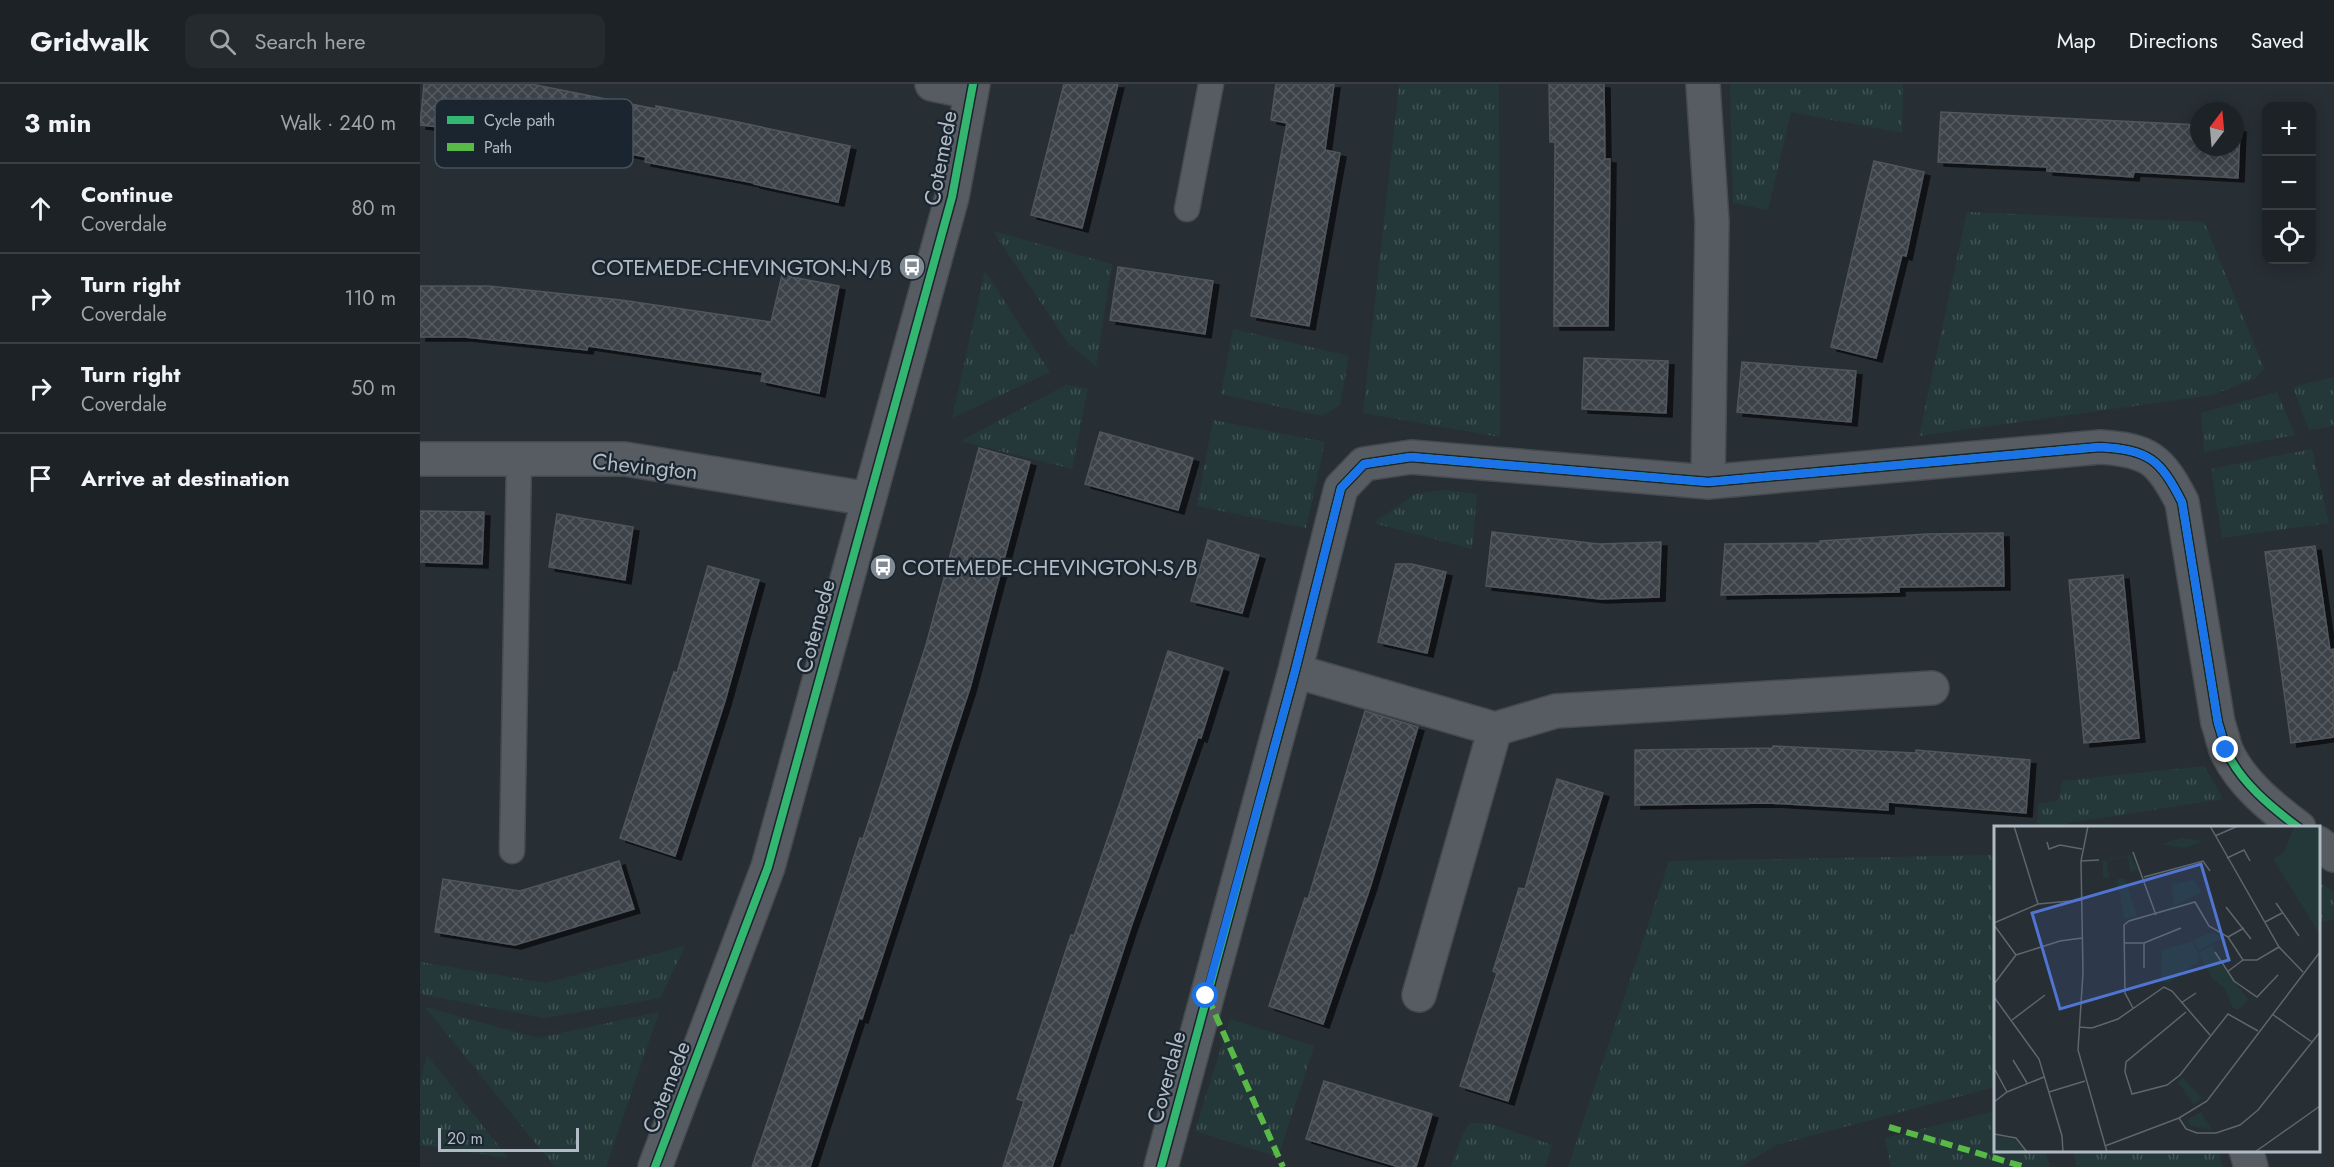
<!DOCTYPE html>
<html lang="en">
<head>
<meta charset="utf-8">
<style>
  :root { --surface:#1d2227; --page:#252a2f; --text:#f1f3f6; --muted:#a0a4a7; --line:#3b3f44 }
  body { margin:0; font-family:Jost,sans-serif; background:var(--page); color:var(--text) }
  .controls { position:absolute; right:18px; top:18px; display:grid; overflow:hidden; border-radius:12px; box-shadow:0 3px 15px #0003 }
  .controls button { width:54px; height:54px; display:grid; place-items:center; padding:0; border:0; border-bottom:2px solid var(--line); background:var(--surface); color:var(--text); font:30px sans-serif }
  .compass { position:absolute; left:1770px; top:18px; width:54px; height:54px; border-radius:50%; background:var(--surface); box-shadow:0 3px 15px #0003; rotate:16deg }
  .scale { position:absolute; left:18px; bottom:15px; width:141px; box-sizing:border-box; padding-left:6px; border:3px solid #b0bbc6; border-top:0; font-size:16px; line-height:21px; white-space:nowrap; color:#b0bbc6; -webkit-text-stroke:4px #1a252f; paint-order:stroke }
  .stop { position:absolute; width:18px; height:18px; margin:-14px; border:4px solid #1a73e8; border-radius:50%; background:#fff }
  .stop.end { background:#1a73e8; border-color:#fff; box-shadow:0 2px 6px #0008 }
  .list { margin:0; padding:0; list-style:none }
  h2 { display:flex; justify-content:space-between; align-items:center; height:78px; margin:0; padding:0 24px; font-size:26px }
  h2 small { font-size:20px; font-weight:400; color:var(--muted) }
  .list li { display:grid; grid-template-columns:39px 1fr auto; gap:18px; align-items:center; box-sizing:border-box; height:90px; padding:0 24px; border-top:2px solid var(--line) }
  .list b { display:block; font-size:22px; white-space:nowrap }
  .list p { margin:0; font-size:20px; white-space:nowrap; color:var(--muted) }
  .list em { font-size:20px; font-style:normal; color:var(--muted) }
  .icon { flex:none; width:33px; height:33px; fill:none; stroke:currentColor; stroke-width:2; stroke-linecap:round; stroke-linejoin:round }
  .map { position:relative; flex:none; width:1914px; height:1083px; overflow:hidden }
  header { display:flex; align-items:center; gap:36px; box-sizing:border-box; height:84px; padding:0 30px; background:var(--surface); border-bottom:2px solid var(--line) }
  header strong { font-size:28px }
  nav { display:flex; gap:33px; margin-inline-start:auto; font-size:21px }
  .search { width:420px; height:54px; background:var(--page); display:flex; align-items:center; gap:15px; box-sizing:border-box; padding:0 21px; border-radius:12px; color:var(--muted); font-size:22px }
  main { display:flex }
  aside { flex:1; background:var(--surface) }
  .map>svg:first-child { display:block }
  .grass { fill:url(#grass-tufts) }
  .building { fill:url(#building-cross-hatch); stroke:#4f565c; stroke-width:1.5; filter:url(#shadow) }
  .lines { fill:none; stroke-linecap:round; stroke-linejoin:round }
  .service-casing { stroke:#454a4f; stroke-width:27 }
  .minor-casing { stroke:#454a4f; stroke-width:36 }
  .tertiary-casing { stroke:#454a4f; stroke-width:36 }
  .service { stroke:#575c62; stroke-width:24 }
  .minor { stroke:#575c62; stroke-width:33 }
  .tertiary { stroke:#575c62; stroke-width:33 }
  .quiet { stroke:#58b947; stroke-width:6; stroke-dasharray:12 6; stroke-linecap:butt }
  .cycleway-casing { stroke:#1a252f; stroke-width:11 }
  .cycleway { stroke:#33b770; stroke-width:8 }
  .route { stroke:#1a73e8; stroke-width:8 }
  .labels { text-anchor:middle; stroke-width:4.5; stroke-linejoin:round; paint-order:stroke }
  .street-label { font-size:22px; fill:#b0bbc6; stroke:#1a252f }
  .poi-label { font-size:22px; fill:#b0bbc6; stroke:#1a252f; text-anchor:end }
  .inset-road { fill:none; stroke:#5e666e; stroke-width:1.5 }
  .view { fill:#5074d2; fill-opacity:0.15; stroke:#5074d2; stroke-width:3 }
  .inset-edge { fill:none; stroke:#b0bbc6; stroke-width:3 }
  .key { fill:#1a252f; stroke:#47525c; stroke-width:1.5 }
  .key-label { font-size:16px; fill:#b0bbc6 }
</style>
</head>
<body>
<header>
<strong>Gridwalk</strong>
<div class="search"><svg class="icon" aria-label="search" viewBox="0 0 24 24"><circle cx="10" cy="10" r="6"/><path d="M15 15l6 6"/></svg>Search here</div>
<nav><a>Map</a><a>Directions</a><a>Saved</a></nav>
</header>
<main>
<aside>
<h2>3 min<small>Walk · 240 m</small></h2>
<ul class="list">
<li><svg class="icon" aria-label="ahead" viewBox="0 0 24 24"><path d="M12 20V5M6 11l6-6 6 6"/></svg><div><b>Continue</b><p>Coverdale</p></div><em>80 m</em></li>
<li><svg class="icon" aria-label="right" viewBox="0 0 24 24"><path d="M7 20v-9h11M14 6l5 5-5 5"/></svg><div><b>Turn right</b><p>Coverdale</p></div><em>110 m</em></li>
<li><svg class="icon" aria-label="right" viewBox="0 0 24 24"><path d="M7 20v-9h11M14 6l5 5-5 5"/></svg><div><b>Turn right</b><p>Coverdale</p></div><em>50 m</em></li>
<li><svg class="icon" aria-label="arrive" viewBox="0 0 24 24"><path d="M6 21V4h12l-3 4 3 4H6"/></svg><div><b>Arrive at destination</b></div></li>
</ul>
</aside>
<div class="map">
<svg width="1914" height="1083" viewBox="0 0 1914 1083">
  <defs>
    <pattern id="grass-tufts" width="24" height="20" patternUnits="userSpaceOnUse" patternTransform="scale(1.5)"><rect width="24" height="20" fill="#24383a"/><path d="M3 7l-1-3M5 7V3M7 7l1-3M15 17l-1-3M17 17v-4M19 17l1-3" fill="none" stroke="#415355"/></pattern>
    <pattern id="building-cross-hatch" width="8" height="8" patternUnits="userSpaceOnUse" patternTransform="scale(1.5)"><rect width="8" height="8" fill="#3c4248"/><path d="M0 0l8 8M0 8l8-8" fill="none" stroke="#565b61"/></pattern>
    <filter id="shadow"><feDropShadow dx="6" dy="4" stdDeviation="0" flood-color="#0009"/></filter>
  </defs>
  <rect width="100%" height="100%" fill="#272e34"/>
  <path class="grass" d="M 979,0 L 1079,0 L 1080,353 L 943,329 Z
    M 1310,0 L 1483,0 L 1482,49 L 1371,28 L 1348,126 L 1313,119 Z
    M 1547,128 L 1784,138 L 1844,284 L 1836,294 L 1792,311 L 1499,352 Z
    M 573,147 L 692,180 L 676,282 L 648,259 Z
    M 565,187 L 630,288 L 532,334 Z
    M 813,245 L 929,272 L 920,321 L 902,332 L 801,310 Z
    M 1914,293 L 1914,342 L 1889,346 L 1873,303 Z
    M 646,301 L 668,304 L 652,385 L 541,357 Z
    M 1857,308 L 1875,351 L 1784,368 L 1781,329 Z
    M 793,336 L 905,358 L 886,444 L 777,422 Z
    M 1892,365 L 1909,439 L 1802,454 L 1791,385 Z
    M 1023,406 L 1057,410 L 1052,465 L 954,439 L 995,410 Z
    M 1784,682 L 1803,715 L 1617,744 L 1618,720 L 1638,717 L 1642,697 Z
    M 1575,771 L 1575,1003 L 1356,1061 L 1320,1083 L 1148,1083 L 1249,777 Z
    M 1898,797 L 1914,808 L 1914,835 L 1898,838 Z
    M 265,862 L 240,914 L 124,934 L 0,910 L 0,878 L 126,899 Z
    M 5,923 L 118,954 L 239,928 L 186,1083 L 135,1083 Z
    M 810,935 L 894,962 L 858,1073 L 775,1047 Z
    M 7,971 L 88,1074 L 0,1061 L 0,1000 Z
    M 1575,1027 L 1575,1066 L 1625,1067 L 1630,1083 L 1471,1083 L 1465,1054 Z
    M 1050,1039 L 1071,1040 L 1132,1061 L 1125,1083 L 1031,1083 L 1043,1050 Z
    M 1653,1067 L 1799,1067 L 1802,1083 L 1657,1083 Z"/>
  <path class="building" d="M 4,0 L 111,0 L 236,25 L 236,22 L 313,37 L 430,62 L 418,118 L 334,100 L 334,99 L 225,78 L 226,73 L 153,59 L 153,56 L 0,41 Z
    M 644,0 L 698,0 L 662,144 L 611,131 Z
    M 856,0 L 914,0 L 905,66 L 920,69 L 889,242 L 831,232 L 867,39 L 851,36 Z
    M 1129,0 L 1184,0 L 1185,75 L 1190,75 L 1188,242 L 1134,242 L 1135,58 L 1130,58 Z
    M 1521,28 L 1779,41 L 1779,63 L 1815,63 L 1815,44 L 1820,44 L 1818,94 L 1714,88 L 1713,93 L 1627,87 L 1627,83 L 1518,78 Z
    M 1454,77 L 1504,88 L 1486,172 L 1482,171 L 1456,274 L 1411,263 Z
    M 698,183 L 793,197 L 785,250 L 690,236 Z
    M 362,191 L 419,202 L 399,309 L 341,297 L 343,288 L 168,262 L 167,266 L 45,253 L 0,253 L 0,202 L 69,202 L 201,216 L 351,238 Z
    M 1164,274 L 1248,277 L 1246,329 L 1162,325 Z
    M 1322,278 L 1436,287 L 1431,338 L 1317,328 Z
    M 680,348 L 773,374 L 758,426 L 665,400 Z
    M 559,364 L 610,378 L 550,604 L 442,935 L 439,934 L 390,1083 L 332,1083 L 380,942 L 440,754 L 443,755 L 506,561 Z
    M 0,427 L 64,428 L 62,480 L 0,478 Z
    M 137,430 L 213,443 L 205,496 L 129,483 Z
    M 1072,448 L 1179,460 L 1241,458 L 1239,513 L 1180,515 L 1066,502 Z
    M 1583,449 L 1584,502 L 1479,503 L 1479,508 L 1301,511 L 1305,460 L 1400,459 L 1400,457 L 1507,450 Z
    M 788,456 L 839,471 L 822,529 L 771,517 Z
    M 1895,462 L 1910,566 L 1914,565 L 1914,653 L 1871,659 L 1845,468 Z
    M 976,480 L 992,480 L 1026,488 L 1007,569 L 958,558 Z
    M 288,482 L 339,496 L 305,617 L 255,772 L 200,754 L 254,588 L 257,589 Z
    M 1703,491 L 1719,654 L 1664,659 L 1649,496 Z
    M 748,567 L 803,584 L 781,654 L 778,653 L 711,843 L 632,1083 L 583,1083 L 604,1017 L 597,1015 L 651,851 L 654,852 L 703,710 Z
    M 945,627 L 998,643 L 950,804 L 903,940 L 849,922 L 885,814 L 888,815 Z
    M 1353,662 L 1496,669 L 1496,666 L 1610,676 L 1606,729 L 1468,718 L 1468,726 L 1349,719 L 1215,721 L 1215,666 L 1353,664 Z
    M 1137,695 L 1183,709 L 1088,1017 L 1040,1002 L 1077,889 L 1073,887 L 1099,804 L 1105,805 Z
    M 199,777 L 214,825 L 95,861 L 15,848 L 23,795 L 100,807 Z
    M 904,997 L 1012,1030 L 996,1083 L 979,1083 L 886,1055 Z"/>
  <g class="lines">
    <defs>
      <path id="service" d="M 767,125 L 791,0
        M 92,767 L 99,375"/>
      <path id="minor" d="M 1283,0 L 1292,138 L 1288,398
        M 0,375 L 205,375 L 449,415
        M 875,587 L 1075,645 L 999,911
        M 1075,645 L 1136,627 L 1512,604
        M 1898,759 L 1914,771
        M 1826,1066 L 1831,1083
        M 741,1083 L 875,587 L 921,404 L 944,380 L 991,373 L 1288,398 L 1680,363 C 1729,366 1740,375 1762,418 L 1798,639 C 1801,647 1803,657 1806,666 C 1820,698 1851,723 1879,744"/>
      <path id="tertiary" d="M 512,0 L 551,8
        M 235,1083 L 348,783 L 532,113 L 553,0"/>
    </defs>
    <use href="#service" class="service-casing"/>
    <use href="#minor" class="minor-casing"/>
    <use href="#tertiary" class="tertiary-casing"/>
    <use href="#service" class="service"/>
    <use href="#minor" class="minor"/>
    <use href="#tertiary" class="tertiary"/>
    <path class="quiet" d="M 788,914 L 863,1083
      M 1469,1043 L 1605,1083"/>
    <defs>
      <path id="cycleway" d="M 235,1083 L 348,783 L 532,113 L 553,0
        M 741,1083 L 875,587 L 921,404 L 944,380 L 991,373 L 1288,398 L 1680,363 C 1729,366 1740,375 1762,418 L 1798,639 C 1801,647 1803,657 1806,666 C 1820,698 1851,723 1879,744"/>
    </defs>
    <use href="#cycleway" class="cycleway-casing"/>
    <use href="#cycleway" class="cycleway"/>
  </g>
  <g class="lines">
    <path class="route" d="M 786,912 L 875,587 L 921,404 L 944,380 L 991,373 L 1288,398 L 1680,363 C 1729,366 1740,375 1762,418 L 1798,639 L 1806,666"/>
  </g>
  <defs>
    <symbol id="bus-disc" viewBox="-11 -11 22 22"><circle r="9.5" fill="#808a93" stroke="#1a252f"/><path d="M-5-6H5V4H4V6H2V4H-2V6H-4V4H-5ZM-3.5-4V0h7V-4ZM-3.5 1.2v1.5H-2V1.2ZM2 1.2v1.5H3.5V1.2Z" fill="#fff"/></symbol>
  </defs>
  <g fill-rule="evenodd">
    <use href="#bus-disc" x="477" y="168" width="30" height="30"/>
    <use href="#bus-disc" x="448" y="468" width="30" height="30"/>
  </g>
  <g class="labels">
    <g class="street-label">
      <text transform="translate(520 74) rotate(-79)" y="8">Cotemede</text>
      <text transform="translate(225 382) rotate(6)" y="8">Chevington</text>
      <text transform="translate(395 542) rotate(-75)" y="8">Cotemede</text>
      <text transform="translate(746 993) rotate(-75)" y="8">Coverdale</text>
      <text transform="translate(246 1003) rotate(-69)" y="8">Cotemede</text>
    </g>
    <g class="poi-label">
      <text x="472" y="191">COTEMEDE-CHEVINGTON-N/B</text>
      <text x="482" y="491" text-anchor="start">COTEMEDE-CHEVINGTON-S/B</text>
    </g>
  </g>
  <g transform="translate(1574 742)">
    <rect width="326" height="326" fill="#272e34"/>
    <path d="M 188,12 L 209,15 L 190,22 L 166,18 ZM 136,29 L 144,44 L 136,46 L 134,31 L 113,35 L 115,51 L 109,51 L 109,35 ZM 131,52 L 143,91 L 130,92 L 123,53 ZM 199,54 L 208,66 L 180,80 L 178,59 ZM 218,106 L 230,111 L 204,125 L 200,114 ZM 199,115 L 206,134 L 175,157 L 167,156 L 168,124 ZM 219,119 L 226,138 L 255,174 L 244,184 L 239,182 L 231,163 L 218,152 L 204,127 ZM 189,252 L 208,272 L 200,279 L 184,256 ZM 207,286 L 218,304 L 195,299 L 194,293 ZM 0,310 L 20,313 L 32,326 L 0,326 Z" fill="#24383a"/>
    <path d="M 300,0 L 325,0 L 325,107 L 279,33 L 291,25 Z" fill="#24383a"/>
    <path class="inset-road" d="M 20,0 L 44,78M 94,0 L 87,35 L 89,147 L 84,224 L 113,326M 216,0 L 285,121 L 309,146M 221,10 L 244,0M 53,16 L 55,23 L 66,19 L 88,23M 139,26 L 162,89M 233,32 L 250,24 L 256,35M 87,35 L 105,34M 150,51 L 209,35 L 216,45M 282,77 L 305,110M 232,81 L 257,113M 271,96 L 288,87M 0,97 L 44,78 L 87,74M 0,99 L 22,129M 234,111 L 250,102M 130,117 L 150,117 L 150,142M 150,117 L 187,102M 221,126 L 240,155 L 263,171 L 284,149M 233,146 L 249,134M 0,158 L 22,129 L 66,115 L 88,112M 0,171 L 45,233 L 68,310 L 69,326M 187,177 L 202,167M 139,182 L 131,167 L 130,99 L 135,95 L 201,76 L 215,100 L 234,111 L 249,134 L 263,134 L 285,121M 192,186 L 132,236 L 131,246 L 138,268 L 173,259 L 186,249 L 234,188 L 264,205M 278,188 L 318,216M 18,194 L 51,169M 85,201 L 98,202 L 124,193 L 170,161 L 178,165 L 216,209M 19,234 L 33,257M 0,242 L 13,266M 55,266 L 91,255M 0,276 L 13,266 L 50,251M 185,292 L 192,303 L 203,307 L 222,307 L 246,299 L 264,284 L 326,206M 0,308 L 22,312 L 33,326M 111,320 L 185,292 L 213,275 L 326,126M 261,326 L 326,280"/>
    <path class="view" d="M 207,38 L 235,134 L 66,183 L 38,87 Z"/>
    <rect width="326" height="326" class="inset-edge"/>
  </g>
  <rect x="15" y="15" width="198" height="69" rx="9" class="key"/>
  <rect x="27" y="32" width="27" height="8" fill="#33b770"/>
  <rect x="27" y="59" width="27" height="8" fill="#58b947"/>
  <g class="key-label">
    <text x="64" y="42">Cycle path</text>
    <text x="64" y="69">Path</text>
  </g>
</svg>
<div class="controls">
<button>+</button>
<button>−</button>
<button><svg class="icon" aria-label="locate" viewBox="0 0 24 24"><circle cx="12" cy="12" r="6"/><path d="M12 2v4M12 18v4M2 12h4M18 12h4"/></svg></button>
</div>
<svg class="compass" viewBox="-18 -18 36 36"><path d="M0-13l5 13h-10z" fill="#e53935"/><path d="M0 13l5-13h-10z" fill="#a0a4a7"/></svg>
<div class="scale">20 m</div>
<div class="stop" style="left:786px;top:912px"></div>
<div class="stop end" style="left:1806px;top:666px"></div>
</div>
</main>
</body>
</html>
